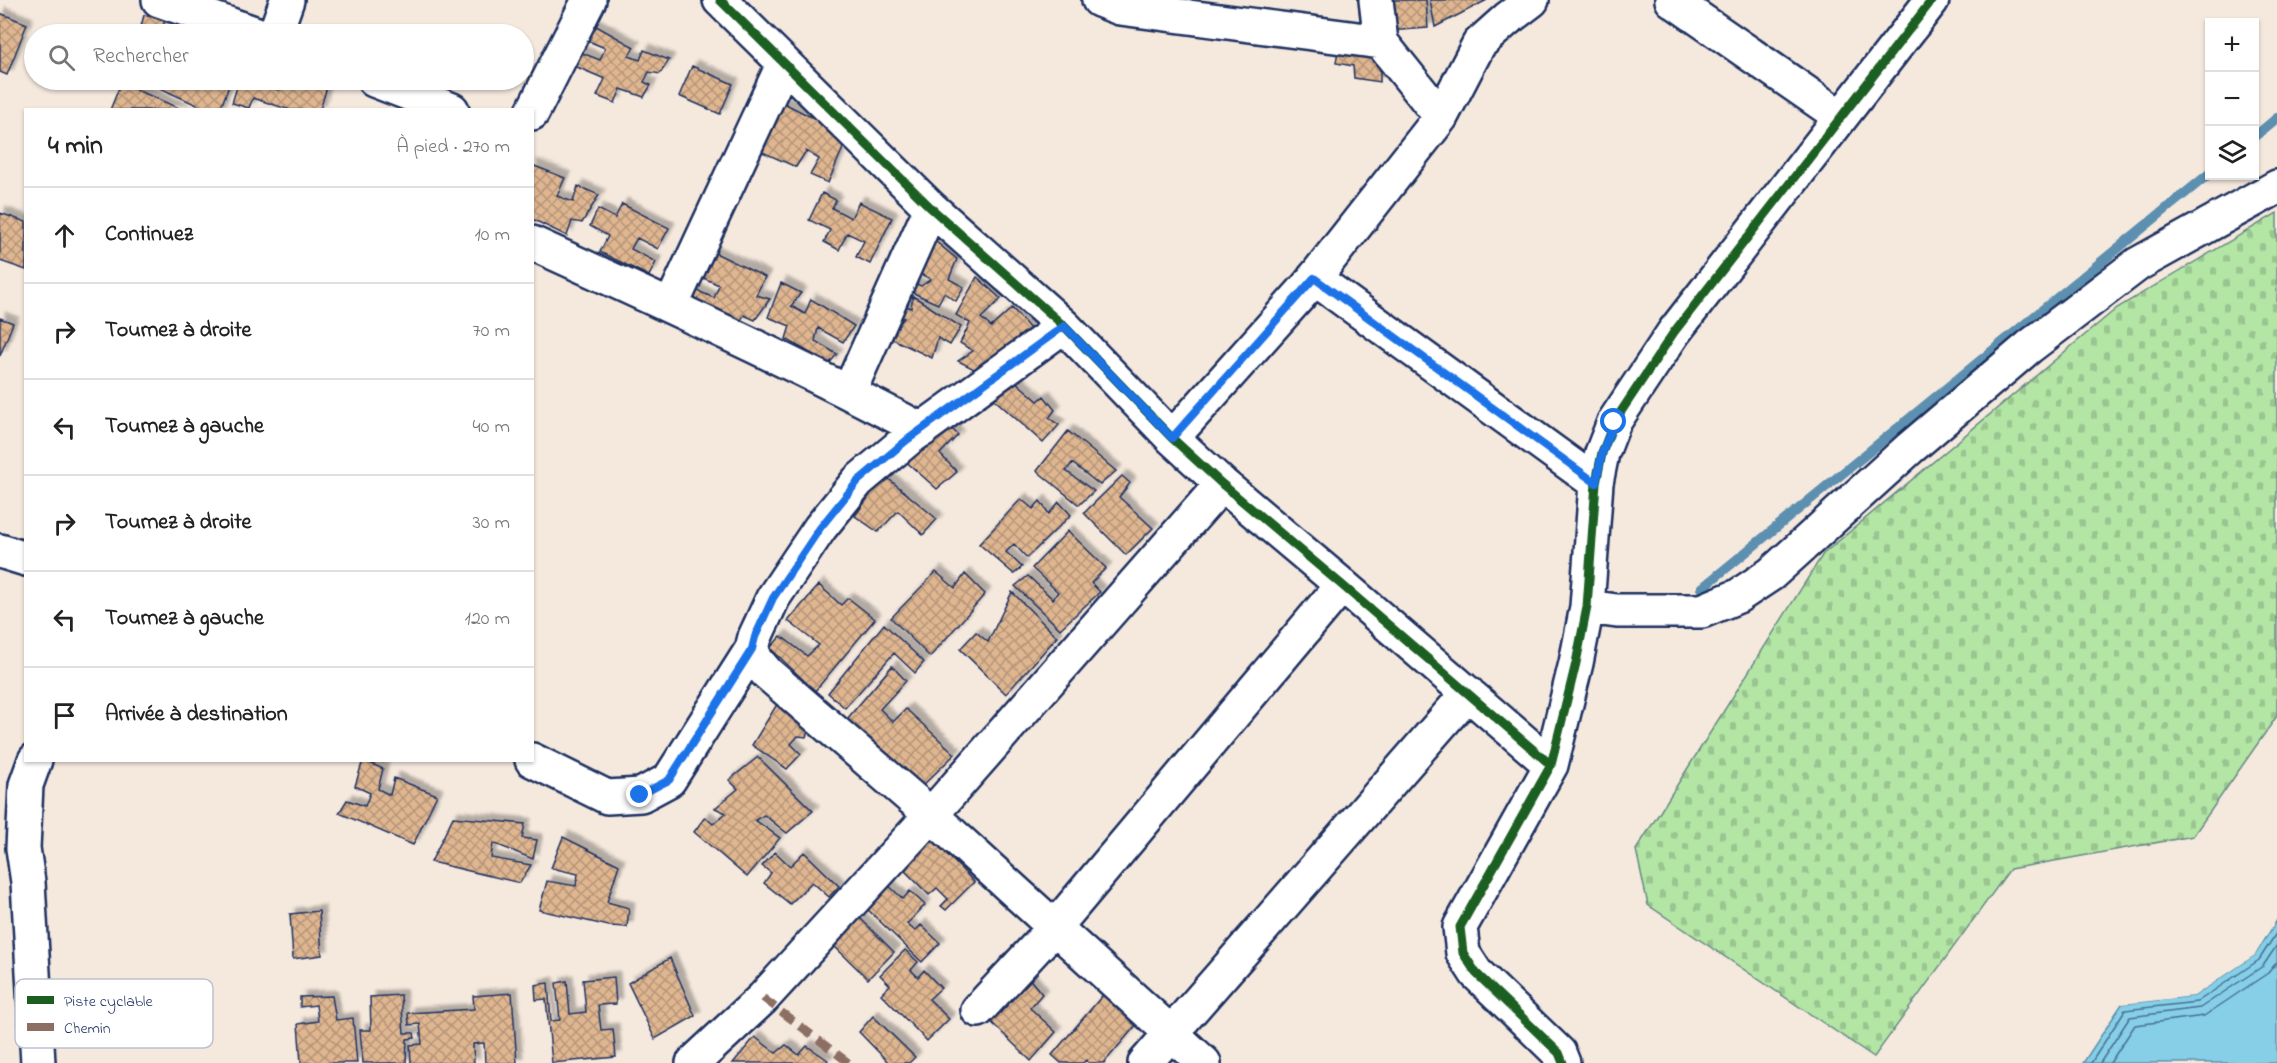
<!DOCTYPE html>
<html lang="fr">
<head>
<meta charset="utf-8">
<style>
  :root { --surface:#fff; --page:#f2f2f2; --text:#222; --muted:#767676; --line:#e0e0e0 }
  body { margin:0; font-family:"Indie Flower",sans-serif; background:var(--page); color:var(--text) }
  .controls { position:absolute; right:18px; top:18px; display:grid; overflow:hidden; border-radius:0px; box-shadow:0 2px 4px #0004 }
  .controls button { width:54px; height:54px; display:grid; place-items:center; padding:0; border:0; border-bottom:2px solid var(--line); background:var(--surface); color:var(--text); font:30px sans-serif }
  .stop { position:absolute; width:18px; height:18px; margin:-14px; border:4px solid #1a73e8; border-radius:50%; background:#fff }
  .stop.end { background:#1a73e8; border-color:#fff; box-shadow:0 2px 6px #0008 }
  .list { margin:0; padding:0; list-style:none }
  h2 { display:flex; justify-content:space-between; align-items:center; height:78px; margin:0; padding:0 24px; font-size:26px }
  h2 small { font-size:20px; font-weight:400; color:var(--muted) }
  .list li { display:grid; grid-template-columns:39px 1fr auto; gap:18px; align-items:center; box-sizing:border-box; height:96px; padding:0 24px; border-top:2px solid var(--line) }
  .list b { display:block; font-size:22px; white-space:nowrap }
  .list em { font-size:20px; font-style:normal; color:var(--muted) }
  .icon { flex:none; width:33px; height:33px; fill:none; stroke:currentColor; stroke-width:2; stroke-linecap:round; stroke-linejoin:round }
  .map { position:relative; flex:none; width:2277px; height:1063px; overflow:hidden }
  .search { position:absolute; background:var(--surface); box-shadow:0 2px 4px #0004; left:24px; top:24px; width:510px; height:66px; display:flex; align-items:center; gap:15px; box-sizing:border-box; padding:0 21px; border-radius:33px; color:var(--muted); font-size:22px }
  .panel { position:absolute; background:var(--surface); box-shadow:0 2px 4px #0004; left:24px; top:108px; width:510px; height:654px; border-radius:0px }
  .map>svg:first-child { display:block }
  .cemetery { fill:url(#cemetery-stones); stroke:#678a82; stroke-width:1.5 }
  .water { fill:#86cfe6; stroke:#5b8fb0; stroke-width:1.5 }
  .pier { fill:#f5e9de }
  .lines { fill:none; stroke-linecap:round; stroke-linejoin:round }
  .shore { stroke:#466f94; stroke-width:1.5 }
  .stream { stroke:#5b8fb0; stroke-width:10 }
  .building { fill:url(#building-cross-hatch); stroke:#1b2f5e; stroke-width:1.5; filter:url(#shadow) }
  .minor-casing { stroke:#1b2f5e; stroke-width:38 }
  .minor { stroke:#fff; stroke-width:33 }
  .quiet { stroke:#8d6e63; stroke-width:8; stroke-dasharray:15 8; stroke-linecap:butt }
  .cycleway-casing { stroke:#fff; stroke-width:13 }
  .cycleway { stroke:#1b5e20; stroke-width:9 }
  .route { stroke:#1a73e8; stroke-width:8 }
  .key { fill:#fff; stroke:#bbc1cf; stroke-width:1.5 }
  .key-label { font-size:16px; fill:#1b2f5e }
</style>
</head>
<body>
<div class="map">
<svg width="2277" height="1063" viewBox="0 0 2277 1063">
  <defs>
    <pattern id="cemetery-stones" width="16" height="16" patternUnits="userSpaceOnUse" patternTransform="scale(1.5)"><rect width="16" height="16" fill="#b3e5a5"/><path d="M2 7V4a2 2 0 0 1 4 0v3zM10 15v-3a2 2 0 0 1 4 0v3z" fill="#99c590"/></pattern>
    <pattern id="building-cross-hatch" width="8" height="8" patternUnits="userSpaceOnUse" patternTransform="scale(1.5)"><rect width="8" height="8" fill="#dfb690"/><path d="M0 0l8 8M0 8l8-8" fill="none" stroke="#b49479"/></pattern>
    <filter id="shadow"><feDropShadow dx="5.5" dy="-5.5" stdDeviation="1.5" flood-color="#0004"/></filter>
  </defs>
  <rect width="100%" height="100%" fill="#f5e9de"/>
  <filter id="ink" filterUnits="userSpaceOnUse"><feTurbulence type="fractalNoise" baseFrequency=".0167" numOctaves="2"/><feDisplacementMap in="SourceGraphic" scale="12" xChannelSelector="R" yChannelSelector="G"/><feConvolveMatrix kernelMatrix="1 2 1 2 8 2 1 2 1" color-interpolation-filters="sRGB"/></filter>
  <g filter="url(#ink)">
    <path class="cemetery" d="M 2277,213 L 2277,716 L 2193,836 L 2010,869 L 1874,1057 L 1648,905 L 1636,850 L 1823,554 L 2117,308 Z"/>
    <path class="water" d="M 2277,920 L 2277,1063 L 2083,1063 L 2122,1004 L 2194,996 L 2255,955 Z"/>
    <path class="pier" d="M 2277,917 L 2255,955 L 2194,996 L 2122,1004 L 2120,1001 L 2193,993 L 2252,953 Z"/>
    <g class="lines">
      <path class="shore" d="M 2091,1063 L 2125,1010 L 2197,1002 L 2259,960 L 2277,932
        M 2100,1063 L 2130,1017 L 2200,1008 L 2263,966 L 2277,945
        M 2110,1063 L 2135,1025 L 2204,1016 L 2268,973 L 2277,962"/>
      <path class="stream" d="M 2254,137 L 2277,118
        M 1702,588 L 2210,173"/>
    </g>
    <path class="building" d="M 1385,0 L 1426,0 L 1428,28 L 1388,31 Z
      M 1430,0 L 1487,0 L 1435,27 Z
      M 0,13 L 27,24 L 7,75 L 0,72 Z
      M 144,15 L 165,20 L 160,34 L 139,34 Z
      M 589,22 L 634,47 L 629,56 L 640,60 L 644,50 L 669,60 L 660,74 L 649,72 L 644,82 L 651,85 L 644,97 L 621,89 L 615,103 L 597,96 L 605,79 L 572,65 L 577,51 L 600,60 L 605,48 L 581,38 Z
      M 1340,38 L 1380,50 L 1380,82 L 1354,78 L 1353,66 L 1336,63 Z
      M 692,66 L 733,84 L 720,114 L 679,96 Z
      M 155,80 L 231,80 L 220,110 L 208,110 L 153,85 Z
      M 239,80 L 246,80 L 279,90 L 282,80 L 329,80 L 320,110 L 290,110 L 253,98 L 249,108 L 232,103 Z
      M 121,83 L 183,110 L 110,110 Z
      M 774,98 L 837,130 L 843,148 L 828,183 L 810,175 L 819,159 L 806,151 L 796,167 L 751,147 Z
      M 532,165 L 565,178 L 557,196 L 573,202 L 578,186 L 599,195 L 582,223 L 572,221 L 567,236 L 532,219 Z
      M 822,193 L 836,200 L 832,208 L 851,218 L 859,202 L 892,218 L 870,264 L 856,257 L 864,241 L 847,233 L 839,250 L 824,242 L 830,230 L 809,220 Z
      M 622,204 L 669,228 L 658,249 L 637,238 L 631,249 L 656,262 L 649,276 L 600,252 L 608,236 L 590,226 L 598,209 L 615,218 Z
      M 0,213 L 26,222 L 26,270 L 0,261 Z
      M 930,237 L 957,259 L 949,279 L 964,287 L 956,301 L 944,293 L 938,304 L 900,287 L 909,281 L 921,286 L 931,279 L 913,271 Z
      M 705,248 L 765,277 L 756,295 L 770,299 L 755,320 L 744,315 L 740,322 L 684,296 L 689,287 L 714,298 L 719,285 L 690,272 Z
      M 977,277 L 1001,299 L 981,318 L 991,327 L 1012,308 L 1032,331 L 976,370 L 958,361 L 973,351 L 960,343 L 970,323 L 956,315 Z
      M 781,283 L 801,293 L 791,306 L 805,314 L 811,299 L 854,326 L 843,342 L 818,328 L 815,341 L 837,354 L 829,364 L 786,339 L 790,326 L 768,317 Z
      M 913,296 L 961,327 L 950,345 L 938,338 L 932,358 L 880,333 L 883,323 L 897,326 L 904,318 L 892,314 L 899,303 L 911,308 Z
      M 0,318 L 13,323 L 0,356 Z
      M 1016,382 L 1038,401 L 1044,396 L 1055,410 L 1049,418 L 1059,425 L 1043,443 L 994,399 Z
      M 943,420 L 958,435 L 940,454 L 957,472 L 937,489 L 902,458 Z
      M 1068,431 L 1116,471 L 1100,485 L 1072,463 L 1066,471 L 1094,491 L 1079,505 L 1037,471 Z
      M 884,475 L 937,519 L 923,535 L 898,511 L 878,532 L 855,516 Z
      M 1122,476 L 1130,483 L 1119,497 L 1153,528 L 1126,555 L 1084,513 Z
      M 1021,499 L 1033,509 L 1040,501 L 1049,514 L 1059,502 L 1071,515 L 1027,558 L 1014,544 L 1006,552 L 1022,567 L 1014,574 L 979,544 Z
      M 1068,531 L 1106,568 L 1091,583 L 1100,592 L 1060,629 L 1015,586 L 1028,576 L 1053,599 L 1058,592 L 1032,568 Z
      M 936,572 L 955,588 L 965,574 L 985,594 L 930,657 L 891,618 Z
      M 819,585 L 841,605 L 848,598 L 875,619 L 815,691 L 770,648 L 781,636 L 807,656 L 819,645 L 788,621 Z
      M 1012,592 L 1057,637 L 1006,694 L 960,649 L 976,632 L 988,642 Z
      M 884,624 L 924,662 L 915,673 L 894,653 L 845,708 L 828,693 Z
      M 892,666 L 906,681 L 880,709 L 893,722 L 906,709 L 955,754 L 919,789 L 847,719 Z
      M 779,701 L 810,726 L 806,737 L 798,736 L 791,744 L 801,754 L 787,769 L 752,745 Z
      M 758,757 L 813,811 L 787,833 L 764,815 L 755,820 L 780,838 L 747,877 L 694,832 L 705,817 L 713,824 L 726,813 L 715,808 L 738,789 L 729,780 Z
      M 363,760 L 383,769 L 378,789 L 390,795 L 394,778 L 437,795 L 413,845 L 339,813 L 347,800 L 365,806 L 370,793 L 355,786 Z
      M 453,817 L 525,824 L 522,838 L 537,840 L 533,859 L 493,843 L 491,858 L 531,865 L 520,883 L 431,862 Z
      M 922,829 L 974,882 L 946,910 L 941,906 L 948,899 L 937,888 L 929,895 L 894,860 Z
      M 563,837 L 619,865 L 607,902 L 629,908 L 627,927 L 609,926 L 539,910 L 547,881 L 576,886 L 578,874 L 551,868 Z
      M 775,852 L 790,866 L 804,852 L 839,886 L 829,897 L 812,882 L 790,904 L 764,883 L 771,873 L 762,866 Z
      M 887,884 L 903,899 L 910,891 L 925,905 L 907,924 L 915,931 L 921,925 L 940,943 L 922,962 L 865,907 Z
      M 319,911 L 322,955 L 293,959 L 290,914 Z
      M 858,916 L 894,952 L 868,979 L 831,943 Z
      M 905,950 L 918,962 L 911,970 L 918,977 L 924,970 L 941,988 L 929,999 L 949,1019 L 927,1041 L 881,994 L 890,985 L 880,975 Z
      M 670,958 L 695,1016 L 655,1039 L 628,983 Z
      M 614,977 L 616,1004 L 598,1005 L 601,1030 L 613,1029 L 616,1057 L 552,1063 L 546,999 L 536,1000 L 535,985 L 548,983 L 551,1021 L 560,1020 L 556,983 L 567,981 L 570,1014 L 586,1012 L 583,980 Z
      M 1028,977 L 1042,994 L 1030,1008 L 1056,1032 L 1031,1061 L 987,1018 Z
      M 1113,983 L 1143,1017 L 1104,1063 L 1089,1063 L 1086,1060 L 1083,1063 L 1061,1063 L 1052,1055 Z
      M 512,993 L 517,1063 L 485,1063 L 484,1043 L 473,1044 L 474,1063 L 411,1063 L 410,1045 L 422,1044 L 420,1024 L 409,1025 L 408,1013 L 474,1009 L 473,996 Z
      M 401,995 L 404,1033 L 414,1033 L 415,1038 L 407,1039 L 406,1063 L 363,1063 L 360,1030 L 371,1030 L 370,997 Z
      M 332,996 L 336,1020 L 353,1018 L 357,1063 L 301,1063 L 298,1024 L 318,1021 L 316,1005 L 300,1007 L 300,997 Z
      M 873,1016 L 915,1057 L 909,1063 L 889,1063 L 859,1032 Z
      M 755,1037 L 776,1053 L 786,1045 L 799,1055 L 807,1046 L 828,1060 L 825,1063 L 733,1063 Z"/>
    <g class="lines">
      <defs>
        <path id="minor" d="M 159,0 L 257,34
          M 720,0 L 931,208 L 1064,326 L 1172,438 L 1222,484 L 1342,585 L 1551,765
          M 1099,0 L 1120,8 L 1381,42
          M 1376,0 L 1381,42 L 1441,117
          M 1672,0 L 1841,117
          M 275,34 L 287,0
          M 374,80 L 452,110
          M 532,113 L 589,0
          M 532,243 C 664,303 794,363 922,430
          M 1314,278 L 1596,483
          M 671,306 L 783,65
          M 1064,326 L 907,440 L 858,481 L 820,528 L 773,598 L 755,637 L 752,649 L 756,660 L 767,673 L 931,815 L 1204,1063
          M 849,392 L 931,208
          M 1172,438 L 1308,286 L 1441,117 L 1479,44 L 1507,19 L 1532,0
          M 0,551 L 26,559
          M 1587,607 L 1617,611 L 1702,611 L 1738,596 L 1771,574 L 1910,448 L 2029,347 L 2138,264 L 2277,187
          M 35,760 L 26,785 L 23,848 L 28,882 L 38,1063
          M 532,760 L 607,797 L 641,795 L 669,780 L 752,649
          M 978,1010 L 1055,927 L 1342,585
          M 693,1063 L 763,998 L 931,815 L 1222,484
          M 1145,1063 L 1468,693
          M 1563,1063 L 1559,1053 L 1476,973 L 1463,953 L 1460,927 L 1551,765 L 1576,663 L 1587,607 L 1596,483 L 1602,453 L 1614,422 L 1674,332 L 1932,0"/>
      </defs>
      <use href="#minor" class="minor-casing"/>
      <use href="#minor" class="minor"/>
      <path class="quiet" d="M 763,998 L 849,1063"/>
      <defs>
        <path id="cycleway" d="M 720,0 L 931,208 L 1064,326 L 1172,438 L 1222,484 L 1342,585 L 1551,765
          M 1563,1063 L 1559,1053 L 1476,973 L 1463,953 L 1460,927 L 1551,765 L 1576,663 L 1587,607 L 1596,483 L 1602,453 L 1614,422 L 1674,332 L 1932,0"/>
      </defs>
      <use href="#cycleway" class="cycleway-casing"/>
      <use href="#cycleway" class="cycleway"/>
    </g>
  </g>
  <g class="lines" filter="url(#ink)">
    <path class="route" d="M 640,795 L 669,780 L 752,649 L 755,637 L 773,598 L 820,528 L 858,481 L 907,440 L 1064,326 L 1172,438 L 1314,278 L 1596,483 L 1602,453 L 1614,422"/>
  </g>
  <rect x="15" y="979" width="198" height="69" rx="9" class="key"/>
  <rect x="27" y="996" width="27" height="8" fill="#1b5e20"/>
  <rect x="27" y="1023" width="27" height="8" fill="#8d6e63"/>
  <g class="key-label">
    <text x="64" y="1006">Piste cyclable</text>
    <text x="64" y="1033">Chemin</text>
  </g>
</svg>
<div class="controls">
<button>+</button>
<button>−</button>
<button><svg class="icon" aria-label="layers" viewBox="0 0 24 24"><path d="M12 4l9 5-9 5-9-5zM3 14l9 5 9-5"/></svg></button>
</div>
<div class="stop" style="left:1614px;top:422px"></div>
<div class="stop end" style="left:640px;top:795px"></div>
<div class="search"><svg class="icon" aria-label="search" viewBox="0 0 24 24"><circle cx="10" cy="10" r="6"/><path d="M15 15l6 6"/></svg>Rechercher</div>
<section class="panel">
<h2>4 min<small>À pied · 270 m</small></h2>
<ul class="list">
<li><svg class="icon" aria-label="ahead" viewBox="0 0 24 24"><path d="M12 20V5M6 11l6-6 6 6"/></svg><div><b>Continuez</b></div><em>10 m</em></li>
<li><svg class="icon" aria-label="right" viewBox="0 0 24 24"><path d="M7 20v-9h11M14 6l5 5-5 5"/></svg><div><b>Tournez à droite</b></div><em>70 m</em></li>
<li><svg class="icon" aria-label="left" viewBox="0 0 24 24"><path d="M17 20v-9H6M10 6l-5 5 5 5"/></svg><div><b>Tournez à gauche</b></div><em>40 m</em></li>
<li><svg class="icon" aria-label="right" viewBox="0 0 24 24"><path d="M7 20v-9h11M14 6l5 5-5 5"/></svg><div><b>Tournez à droite</b></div><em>30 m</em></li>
<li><svg class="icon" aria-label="left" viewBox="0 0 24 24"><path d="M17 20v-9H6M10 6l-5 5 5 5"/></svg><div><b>Tournez à gauche</b></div><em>120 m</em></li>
<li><svg class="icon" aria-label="arrive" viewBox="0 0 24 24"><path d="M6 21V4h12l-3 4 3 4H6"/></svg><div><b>Arrivée à destination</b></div></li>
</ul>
</section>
</div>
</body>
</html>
